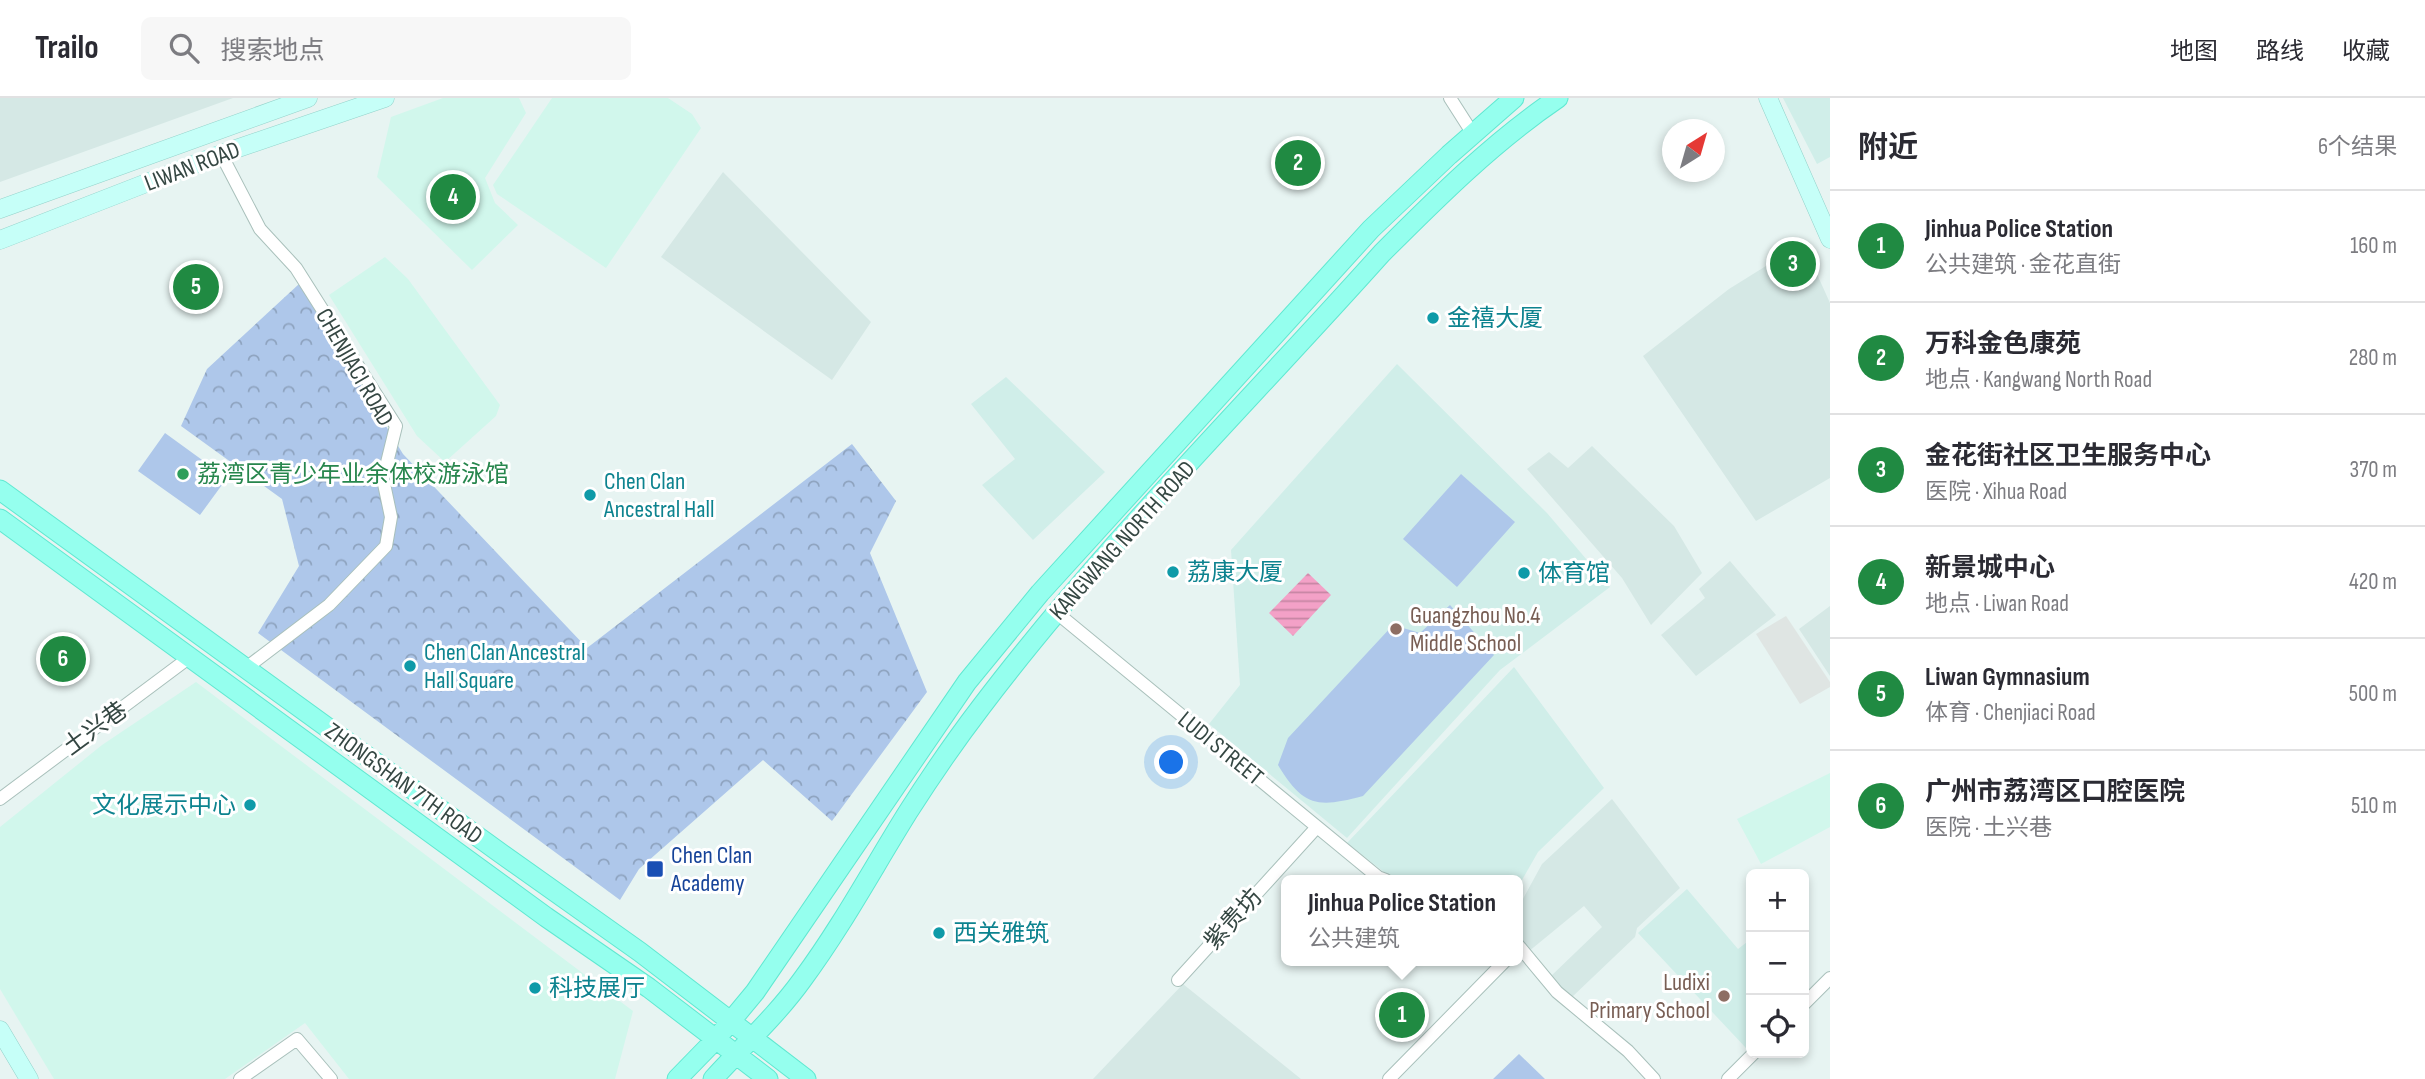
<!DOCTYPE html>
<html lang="zh">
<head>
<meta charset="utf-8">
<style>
  :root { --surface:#fff; --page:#f7f7f7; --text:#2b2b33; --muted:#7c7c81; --line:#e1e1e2; --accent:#208a42 }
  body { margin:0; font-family:"Sofia Sans Condensed","Noto Sans SC",sans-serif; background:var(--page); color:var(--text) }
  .controls { position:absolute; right:21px; bottom:21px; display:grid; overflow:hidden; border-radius:10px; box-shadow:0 4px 10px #0003 }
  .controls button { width:63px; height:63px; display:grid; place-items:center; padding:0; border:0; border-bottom:2px solid var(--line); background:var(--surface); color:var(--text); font:35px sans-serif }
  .compass { position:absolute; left:1662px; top:21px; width:63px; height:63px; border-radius:50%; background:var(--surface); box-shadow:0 4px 10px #0003; rotate:37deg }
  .you { position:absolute; left:1172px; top:665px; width:24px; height:24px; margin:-18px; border:5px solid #fff; border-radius:50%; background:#1a73e8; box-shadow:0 0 0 10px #1a73e833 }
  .badge { display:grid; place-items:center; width:46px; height:46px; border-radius:50%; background:var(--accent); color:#fff; font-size:23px; font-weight:700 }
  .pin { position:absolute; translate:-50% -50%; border:4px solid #fff; box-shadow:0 2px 7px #0006 }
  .popup { position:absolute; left:1281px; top:777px; width:242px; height:91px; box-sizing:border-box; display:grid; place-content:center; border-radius:10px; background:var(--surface); filter:drop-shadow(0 2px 5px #0005); font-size:23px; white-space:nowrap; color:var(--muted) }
  .popup b { font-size:26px; color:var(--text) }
  .popup::after { content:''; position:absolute; left:50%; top:100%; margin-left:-14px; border:14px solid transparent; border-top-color:var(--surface) }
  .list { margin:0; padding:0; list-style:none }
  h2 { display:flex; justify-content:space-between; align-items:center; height:91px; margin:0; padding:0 28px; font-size:30px }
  h2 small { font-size:23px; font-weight:400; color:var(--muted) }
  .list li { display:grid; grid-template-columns:46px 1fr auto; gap:21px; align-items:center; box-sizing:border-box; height:112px; padding:0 28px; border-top:2px solid var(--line) }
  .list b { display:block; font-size:26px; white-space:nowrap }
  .list p { margin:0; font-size:23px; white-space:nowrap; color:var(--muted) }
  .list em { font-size:23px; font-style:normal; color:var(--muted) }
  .icon { flex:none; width:38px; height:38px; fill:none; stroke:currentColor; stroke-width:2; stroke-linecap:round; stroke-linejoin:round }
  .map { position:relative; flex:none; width:1830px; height:981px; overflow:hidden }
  header { display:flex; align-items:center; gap:42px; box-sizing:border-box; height:98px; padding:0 35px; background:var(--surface); border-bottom:2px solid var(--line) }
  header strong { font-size:33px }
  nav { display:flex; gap:38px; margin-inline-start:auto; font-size:24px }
  .search { width:490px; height:63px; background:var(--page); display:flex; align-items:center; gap:18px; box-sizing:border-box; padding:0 24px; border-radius:10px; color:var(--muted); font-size:26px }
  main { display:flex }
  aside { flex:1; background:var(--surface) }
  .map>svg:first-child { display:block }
  .residential { fill:#d5e8e5 }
  .commercial { fill:#d1f7ec }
  .education { fill:#d0eee9 }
  .park { fill:url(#park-crowns) }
  .pitch { fill:#aec7ea }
  .parking { fill:#dfe5e3 }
  .water { fill:url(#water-rules) }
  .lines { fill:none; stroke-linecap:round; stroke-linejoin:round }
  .street-casing { stroke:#a9c0bb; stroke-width:14 }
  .secondary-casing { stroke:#93d2ca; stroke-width:19 }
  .primary-casing { stroke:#60e8d1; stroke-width:21 }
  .street { stroke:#fff; stroke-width:12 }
  .secondary { stroke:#c6fff8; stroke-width:18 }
  .primary { stroke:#95ffee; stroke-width:19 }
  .culture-dot { fill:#0f9aa8; stroke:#fff; stroke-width:2.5 }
  .leisure-dot { fill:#2e9e5b; stroke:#fff; stroke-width:2.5 }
  .education-dot { fill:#8d6e63; stroke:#fff; stroke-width:2.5 }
  .transit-dot { fill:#1a4fb4; stroke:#fff; stroke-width:2.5 }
  .labels { text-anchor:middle; stroke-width:6; stroke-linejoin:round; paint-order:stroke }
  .street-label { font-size:24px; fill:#354743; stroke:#fff }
  .culture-label { font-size:24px; fill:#0d838f; stroke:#fff; text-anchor:start }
  .leisure-label { font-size:24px; fill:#27864d; stroke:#fff; text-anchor:start }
  .education-label { font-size:24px; fill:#785e54; stroke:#fff; text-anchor:start }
  .transit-label { font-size:24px; fill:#164399; stroke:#fff; text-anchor:start }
</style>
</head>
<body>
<header>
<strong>Trailo</strong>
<div class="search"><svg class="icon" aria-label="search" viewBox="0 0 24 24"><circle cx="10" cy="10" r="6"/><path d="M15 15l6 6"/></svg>搜索地点</div>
<nav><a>地图</a><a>路线</a><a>收藏</a></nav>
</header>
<main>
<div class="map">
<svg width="1830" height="981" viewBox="0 0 1830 981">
  <defs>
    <pattern id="park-crowns" width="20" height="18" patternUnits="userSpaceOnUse" patternTransform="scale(1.75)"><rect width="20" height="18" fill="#aec7ea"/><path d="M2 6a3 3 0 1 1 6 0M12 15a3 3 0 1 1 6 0" fill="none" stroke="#8ea3bf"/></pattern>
    <pattern id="water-rules" width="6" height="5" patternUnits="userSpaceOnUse" patternTransform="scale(1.75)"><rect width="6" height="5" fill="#f3a1c7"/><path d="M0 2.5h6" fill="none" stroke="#c685a3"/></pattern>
  </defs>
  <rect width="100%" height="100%" fill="#e7f4f2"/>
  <path class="residential" d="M 0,0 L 233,0 L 0,84 Z
    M 723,74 L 871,224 L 832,282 L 661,159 Z
    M 1803,145 L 1830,205 L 1830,380 L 1756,423 L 1643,258 L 1729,191 Z
    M 1592,348 L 1674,428 L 1702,475 L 1651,527 L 1622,480 L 1527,371 L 1549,354 L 1568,370 Z
    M 1730,463 L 1776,517 L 1696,578 L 1661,537 L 1705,500 L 1699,491 Z
    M 1830,508 L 1830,578 L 1799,531 Z
    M 1612,701 L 1680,790 L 1637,830 L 1635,839 L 1571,900 L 1550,879 L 1602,829 L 1584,808 L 1528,854 L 1518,843 L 1518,810 L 1542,766 Z
    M 1183,886 L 1301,981 L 1093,981 Z"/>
  <path class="commercial" d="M 443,0 L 519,0 L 526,15 L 485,80 L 495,105 L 518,127 L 472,172 L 377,79 L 391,19 Z
    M 552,0 L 668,0 L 692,16 L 701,30 L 606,170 L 497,96 L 493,87 Z
    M 385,159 L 408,181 L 500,307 L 496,318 L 445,364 L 417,338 L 329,197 Z
    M 196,584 L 633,913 L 615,981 L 349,981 L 305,925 L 225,981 L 54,981 L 0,891 L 0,729 L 102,647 Z
    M 1830,675 L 1830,729 L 1761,766 L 1737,721 Z"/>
  <path class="education" d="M 1783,0 L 1830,0 L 1830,59 L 1817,66 Z
    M 1397,266 L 1547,415 L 1610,489 L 1500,572 L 1347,740 L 1209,626 L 1240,587 L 1231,452 Z
    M 1006,279 L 1105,374 L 1033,442 L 982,387 L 1015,361 L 971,306 Z
    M 1514,569 L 1604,690 L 1538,754 L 1518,789 L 1518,782 L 1403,782 L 1384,774 L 1347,745 Z
    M 1687,791 L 1738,851 L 1751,841 L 1751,945 L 1746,950 L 1638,835 Z"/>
  <path class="park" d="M 299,186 L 403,356 L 587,550 L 852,346 L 896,403 L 870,455 L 927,594 L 832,723 L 763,662 L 639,771 L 620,802 L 258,535 L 299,468 L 282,401 L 181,328 L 207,271 Z"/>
  <path class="pitch" d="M 165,335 L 227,380 L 200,417 L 138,373 Z
    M 1461,376 L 1515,424 L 1457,489 L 1403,441 Z
    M 1450,507 L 1494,557 L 1363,698 C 1318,710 1303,709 1278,667 L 1288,640 L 1393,527 L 1420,535 Z
    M 1519,956 L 1545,981 L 1493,981 Z"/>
  <path class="parking" d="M 1786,518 L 1830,584 L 1830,589 L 1800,606 L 1756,536 Z"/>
  <path class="water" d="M 1308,475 L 1331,497 L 1293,538 L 1269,515 Z"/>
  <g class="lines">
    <defs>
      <path id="street" d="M 1450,0 L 1473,36
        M 221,56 L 260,131 L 296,170 L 396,328 L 383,381 L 391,419 L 386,448 L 329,507 L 246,570
        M 1057,515 L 1378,779 L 1386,782
        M 0,701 L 190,559
        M 1518,847 L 1557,894 L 1628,953 L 1654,981
        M 1178,882 L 1317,729
        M 1804,906 L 1830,880
        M 240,981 L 297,941 L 331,981
        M 1389,981 L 1505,863
        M 1728,981 L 1754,955"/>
      <path id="secondary" d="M 1768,0 L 1830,141
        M 0,111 L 308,0
        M 0,142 L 221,56 L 385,0
        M 0,932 L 29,981"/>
      <path id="primary" d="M 0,392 L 499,754 L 640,854 L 806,981
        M 0,421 L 546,819 L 649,890 L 768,981
        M 677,981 L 716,941 L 755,894 L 967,584 L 1040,495 L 1371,131 L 1449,57 L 1514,0
        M 713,981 C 743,948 776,918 802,882 C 842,828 873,770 908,714 C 931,678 955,643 981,609 C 1103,448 1248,305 1382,155 C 1437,100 1493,44 1558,0"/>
    </defs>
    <use href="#street" class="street-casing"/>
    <use href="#secondary" class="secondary-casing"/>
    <use href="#primary" class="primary-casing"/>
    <use href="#street" class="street"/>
    <use href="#secondary" class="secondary"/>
    <use href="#primary" class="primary"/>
  </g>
  <g class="culture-dot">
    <circle cx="1433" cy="220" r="7"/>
    <circle cx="590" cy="397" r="7"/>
    <circle cx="1173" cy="474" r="7"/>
    <circle cx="1524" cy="475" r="7"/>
    <circle cx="410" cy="568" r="7"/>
    <circle cx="250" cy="707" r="7"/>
    <circle cx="939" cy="835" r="7"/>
    <circle cx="535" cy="890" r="7"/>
  </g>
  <circle class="leisure-dot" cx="183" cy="376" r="7"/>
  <g class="education-dot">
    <circle cx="1396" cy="531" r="7"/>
    <circle cx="1724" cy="898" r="7"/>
  </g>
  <rect class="transit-dot" x="646" y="762" width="18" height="18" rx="3.5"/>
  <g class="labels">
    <g class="street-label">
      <text transform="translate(192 68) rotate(-21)" y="8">LIWAN ROAD</text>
      <text transform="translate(355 269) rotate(60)" y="8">CHENJIACI ROAD</text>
      <text transform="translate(1122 442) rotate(-48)" y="8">KANGWANG NORTH ROAD</text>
      <text transform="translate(95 630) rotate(-36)" y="8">土兴巷</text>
      <text transform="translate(1221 650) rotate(39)" y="8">LUDI STREET</text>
      <text transform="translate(404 685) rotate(36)" y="8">ZHONGSHAN 7TH ROAD</text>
      <text transform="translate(1233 821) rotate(-48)" y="8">紫贵坊</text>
    </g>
    <g class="culture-label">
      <text x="1447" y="228">金禧大厦</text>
      <text x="604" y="391">Chen Clan<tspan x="604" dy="28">Ancestral Hall</tspan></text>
      <text x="1187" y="482">荔康大厦</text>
      <text x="1538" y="483">体育馆</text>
      <text x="424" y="562">Chen Clan Ancestral<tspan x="424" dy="28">Hall Square</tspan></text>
      <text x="236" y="715" text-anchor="end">文化展示中心</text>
      <text x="953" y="843">西关雅筑</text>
      <text x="549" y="898">科技展厅</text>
    </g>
    <g class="leisure-label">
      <text x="197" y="384">荔湾区青少年业余体校游泳馆</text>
    </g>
    <g class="education-label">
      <text x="1410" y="525">Guangzhou No.4<tspan x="1410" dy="28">Middle School</tspan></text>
      <text x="1710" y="892" text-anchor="end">Ludixi<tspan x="1710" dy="28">Primary School</tspan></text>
    </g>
    <g class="transit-label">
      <text x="671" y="765">Chen Clan<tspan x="671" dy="28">Academy</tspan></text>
    </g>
  </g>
</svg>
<div class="controls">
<button>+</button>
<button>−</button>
<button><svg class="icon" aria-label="locate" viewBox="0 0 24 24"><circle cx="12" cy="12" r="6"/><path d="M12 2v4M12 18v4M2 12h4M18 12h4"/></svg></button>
</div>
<svg class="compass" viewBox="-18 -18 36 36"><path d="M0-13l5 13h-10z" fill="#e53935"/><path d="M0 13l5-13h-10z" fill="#7c7c81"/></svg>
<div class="you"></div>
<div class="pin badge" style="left:1402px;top:917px">1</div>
<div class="popup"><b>Jinhua Police Station</b>公共建筑</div>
<div class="pin badge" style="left:1298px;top:65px">2</div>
<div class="pin badge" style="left:1793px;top:166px">3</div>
<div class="pin badge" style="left:453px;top:99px">4</div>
<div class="pin badge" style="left:196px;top:189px">5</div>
<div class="pin badge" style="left:63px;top:561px">6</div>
</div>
<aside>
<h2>附近<small>6个结果</small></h2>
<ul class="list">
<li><span class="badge">1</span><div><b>Jinhua Police Station</b><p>公共建筑 · 金花直街</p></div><em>160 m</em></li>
<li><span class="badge">2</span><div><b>万科金色康苑</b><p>地点 · Kangwang North Road</p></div><em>280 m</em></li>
<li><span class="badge">3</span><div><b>金花街社区卫生服务中心</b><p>医院 · Xihua Road</p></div><em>370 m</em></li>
<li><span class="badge">4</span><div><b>新景城中心</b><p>地点 · Liwan Road</p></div><em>420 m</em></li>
<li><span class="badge">5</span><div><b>Liwan Gymnasium</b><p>体育 · Chenjiaci Road</p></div><em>500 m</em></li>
<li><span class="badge">6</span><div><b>广州市荔湾区口腔医院</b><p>医院 · 土兴巷</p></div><em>510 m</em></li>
</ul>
</aside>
</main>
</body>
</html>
